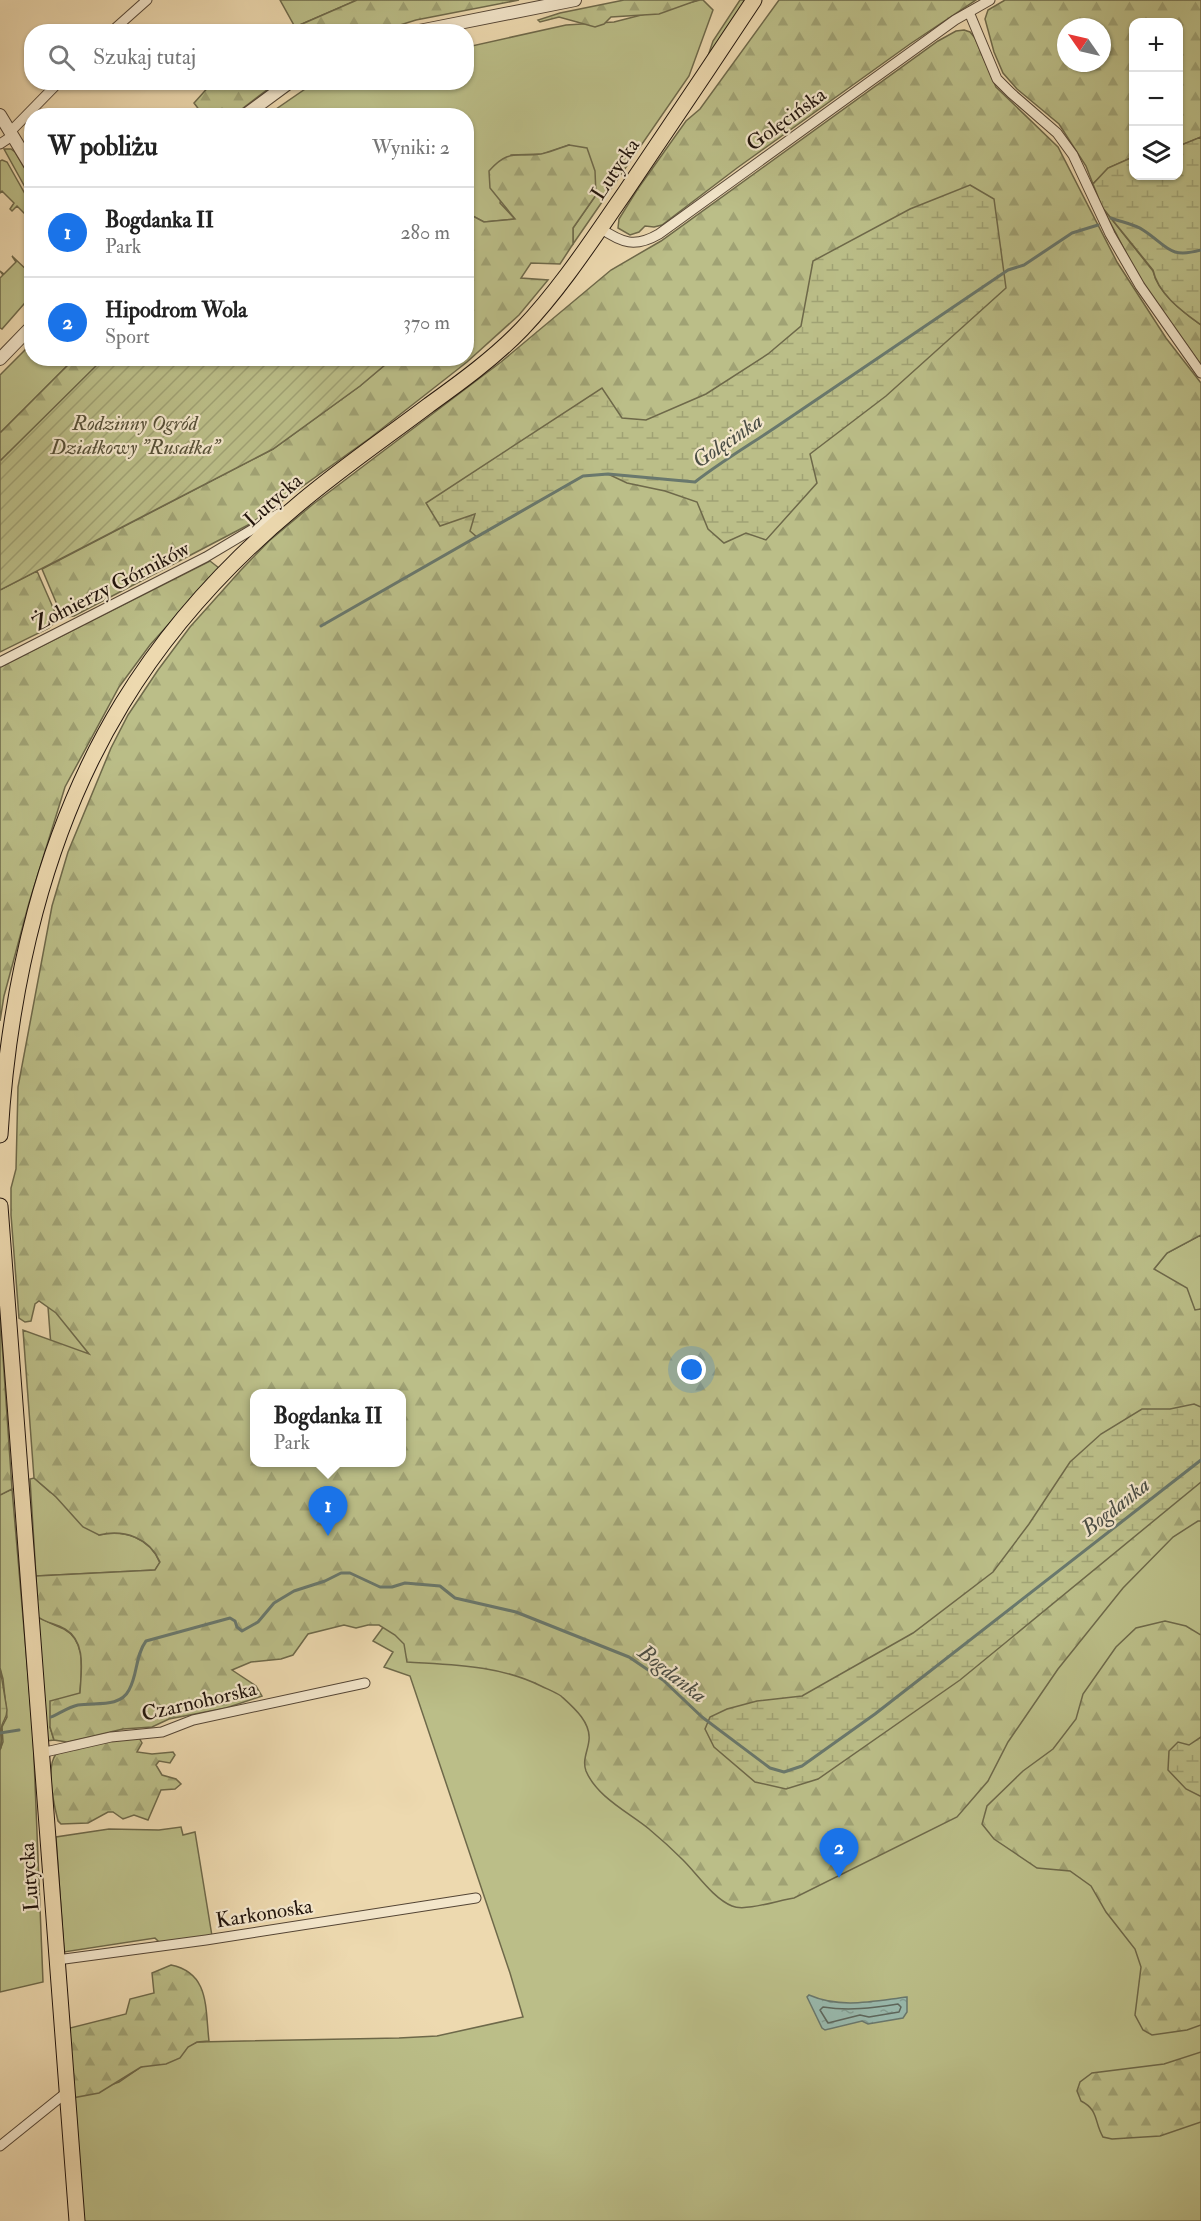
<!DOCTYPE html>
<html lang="pl">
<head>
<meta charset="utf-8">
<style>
  :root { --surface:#fff; --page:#f2f2f2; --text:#222; --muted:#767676; --line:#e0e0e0; --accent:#1a73e8 }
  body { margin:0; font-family:"IM FELL Double Pica",serif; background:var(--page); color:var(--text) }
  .controls { position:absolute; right:18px; top:18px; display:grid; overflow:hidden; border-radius:12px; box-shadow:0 2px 4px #0004 }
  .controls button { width:54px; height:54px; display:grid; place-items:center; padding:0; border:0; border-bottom:2px solid var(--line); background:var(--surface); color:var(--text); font:30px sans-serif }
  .compass { position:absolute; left:1057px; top:18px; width:54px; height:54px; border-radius:50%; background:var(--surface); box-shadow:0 2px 4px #0004; rotate:304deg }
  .you { position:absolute; left:692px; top:1370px; width:21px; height:21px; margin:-15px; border:4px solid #fff; border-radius:50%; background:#1a73e8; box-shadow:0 0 0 9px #1a73e833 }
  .badge { display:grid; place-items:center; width:39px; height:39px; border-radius:50%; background:var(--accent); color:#fff; font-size:20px; font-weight:700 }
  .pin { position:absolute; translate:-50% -50px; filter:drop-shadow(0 2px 3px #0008) }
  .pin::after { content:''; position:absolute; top:32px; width:21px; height:18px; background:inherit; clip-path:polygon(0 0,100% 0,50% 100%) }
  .popup { position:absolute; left:250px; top:1389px; width:156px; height:78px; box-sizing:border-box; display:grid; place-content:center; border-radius:12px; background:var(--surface); filter:drop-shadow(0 2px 4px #0005); font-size:20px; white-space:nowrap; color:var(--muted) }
  .popup b { font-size:22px; color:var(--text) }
  .popup::after { content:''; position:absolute; left:50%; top:100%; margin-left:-12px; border:12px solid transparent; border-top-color:var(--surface) }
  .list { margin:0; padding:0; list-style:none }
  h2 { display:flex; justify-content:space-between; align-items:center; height:78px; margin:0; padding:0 24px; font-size:26px }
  h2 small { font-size:20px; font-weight:400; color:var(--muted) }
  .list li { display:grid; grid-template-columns:39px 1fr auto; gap:18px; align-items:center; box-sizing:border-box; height:90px; padding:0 24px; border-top:2px solid var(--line) }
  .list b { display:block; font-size:22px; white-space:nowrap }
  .list p { margin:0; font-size:20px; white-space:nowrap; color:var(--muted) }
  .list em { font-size:20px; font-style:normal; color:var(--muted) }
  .icon { flex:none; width:33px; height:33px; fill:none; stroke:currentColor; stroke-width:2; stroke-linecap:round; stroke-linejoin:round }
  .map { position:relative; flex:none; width:1201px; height:2221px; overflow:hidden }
  .search { position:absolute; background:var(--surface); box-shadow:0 2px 4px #0004; left:24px; top:24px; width:450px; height:66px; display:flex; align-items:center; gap:15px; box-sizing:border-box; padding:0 21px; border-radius:24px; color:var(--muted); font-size:22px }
  .panel { position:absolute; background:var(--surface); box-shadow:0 2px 4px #0004; left:24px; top:108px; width:450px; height:258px; border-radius:24px }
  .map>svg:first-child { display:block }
  .green { fill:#bbbe88; stroke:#6e694a; stroke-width:1.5 }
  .forest { fill:url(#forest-firs); stroke:#6e694a; stroke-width:1.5; fill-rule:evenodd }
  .wetland { fill:url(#wetland-marsh); stroke:#6e694a; stroke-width:1.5 }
  .garden { fill:url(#garden-furrows); stroke:#6e694a; stroke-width:1.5 }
  .water { fill:url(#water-ripples); stroke:#69786d; stroke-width:1.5 }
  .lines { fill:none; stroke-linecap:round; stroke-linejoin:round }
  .shore { stroke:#5d675d; stroke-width:1.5 }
  .stream { stroke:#69786d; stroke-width:3 }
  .minor-casing { stroke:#544535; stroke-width:11 }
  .tertiary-casing { stroke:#544535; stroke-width:14 }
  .primary-casing { stroke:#21140c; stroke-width:17 }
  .minor { stroke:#f3e6cb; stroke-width:9 }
  .tertiary { stroke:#f3e6cb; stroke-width:12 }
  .primary { stroke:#edd9af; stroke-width:15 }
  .labels { text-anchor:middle; stroke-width:4.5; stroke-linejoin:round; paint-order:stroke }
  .street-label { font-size:21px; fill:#21140c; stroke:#f3e6cb }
  .park-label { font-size:21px; font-style:italic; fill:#575037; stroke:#f3e6cb }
  .water-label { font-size:22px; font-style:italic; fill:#4b4e45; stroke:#f3e6cb }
</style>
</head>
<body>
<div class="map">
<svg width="1201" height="2221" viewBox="0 0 1201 2221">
  <defs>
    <pattern id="forest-firs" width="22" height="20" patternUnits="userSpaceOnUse" patternTransform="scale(1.5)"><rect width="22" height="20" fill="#bbbe88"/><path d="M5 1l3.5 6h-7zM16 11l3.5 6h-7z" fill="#a0a274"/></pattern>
    <pattern id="wetland-marsh" width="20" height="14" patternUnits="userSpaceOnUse" patternTransform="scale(1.5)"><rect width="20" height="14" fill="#bbbe88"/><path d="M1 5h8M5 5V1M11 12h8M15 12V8" fill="none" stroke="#a0a274"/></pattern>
    <pattern id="garden-furrows" width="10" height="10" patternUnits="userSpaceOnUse" patternTransform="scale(1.5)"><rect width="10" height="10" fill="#bbbe88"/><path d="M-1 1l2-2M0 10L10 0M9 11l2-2" fill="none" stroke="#a0a274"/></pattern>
    <pattern id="water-ripples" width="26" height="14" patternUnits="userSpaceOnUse" patternTransform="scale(1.5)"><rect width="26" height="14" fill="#99baae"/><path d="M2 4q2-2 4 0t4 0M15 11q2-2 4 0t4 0" fill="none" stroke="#849f94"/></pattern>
  </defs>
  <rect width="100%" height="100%" fill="#edd9af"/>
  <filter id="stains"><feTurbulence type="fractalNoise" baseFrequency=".00333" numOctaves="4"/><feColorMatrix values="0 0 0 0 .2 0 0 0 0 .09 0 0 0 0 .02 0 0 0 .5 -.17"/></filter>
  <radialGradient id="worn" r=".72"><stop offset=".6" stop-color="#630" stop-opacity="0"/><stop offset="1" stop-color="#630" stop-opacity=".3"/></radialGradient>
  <path class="green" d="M 280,0 L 357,0 L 295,27 Z
    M 700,0 L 703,0 L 713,10 L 689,76 L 573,244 L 573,228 L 596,195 L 569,145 L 542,154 L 511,155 L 500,203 L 515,219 L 484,222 L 467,213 L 466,116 L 266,116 L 314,83 L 466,82 L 467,47 L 566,25 L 614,22 Z
    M 740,0 L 748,0 L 707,59 L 713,41 Z
    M 4,149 L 11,149 L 15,152 L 31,179 L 31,198 Z
    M 2,160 L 7,162 L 29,201 L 31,208 L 31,230 L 25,223 L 29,218 L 17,206 L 12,211 L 10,209 L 14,203 L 2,191 L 0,193 L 0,161 Z
    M 12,256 L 31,274 L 31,296 L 2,329 L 0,328 L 0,278 L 3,275 L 0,271 L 4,274 L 16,262 Z
    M 31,344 L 32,358 L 74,359 L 0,433 L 0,375 Z
    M 1201,1235 L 1201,1309 L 1196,1311 L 1154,1269 L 1167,1253 Z
    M 44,1254 L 254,1462 L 525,1562 L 1201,1386 L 1201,2221 L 82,2221 L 72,2098 L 119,2082 L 141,2067 L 197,2042 L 399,2038 L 437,2036 L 523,2017 L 510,1973 L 410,1676 L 384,1667 L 393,1652 L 373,1641 L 387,1622 L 162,1510 L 52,1493 L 99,1535 C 124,1529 150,1538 160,1563 L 155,1570 L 36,1576 L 30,1479 L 34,1478 L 50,1492 L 58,1439 Z
    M 12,1489 L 33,1733 L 43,1982 L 0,1992 L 0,1750 L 3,1742 L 2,1727 L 7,1717 L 3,1679 L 0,1668 L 0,1495 Z
    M 38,1617 C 47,1622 55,1625 64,1629 C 87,1641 81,1672 80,1693 L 50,1727 L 54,1740 L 46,1741 Z
    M 181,1827 L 183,1835 L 195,1832 L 212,1936 L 160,1943 L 155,1938 L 64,1952 L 56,1837 L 109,1829 L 159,1830 Z"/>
  <path class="forest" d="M 357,0 L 519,0 L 416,20 L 381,31 L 286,31 Z
    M 624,0 L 698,0 L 659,14 L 611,17 L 604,24 L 595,27 L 559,17 L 540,22 L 538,20 L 560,13 Z
    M 779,0 L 976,0 L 910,44 L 737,168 L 662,225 L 654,227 L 645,226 L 639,232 L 630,235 L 618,228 L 619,219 L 637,190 L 686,121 L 700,109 Z
    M 1005,0 L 1201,0 L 1201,137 L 1179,146 L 1178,22 L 1134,22 L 1133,157 L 1108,168 L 1093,184 L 1086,166 L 1059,124 L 1017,89 L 1003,73 L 994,52 L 985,19 L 988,10 ZM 1066,27 L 1102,27 L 1102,63 L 1066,63 Z
    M 964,30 L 970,32 L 975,38 L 996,87 L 1058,147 L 1117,262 L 1166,338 L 1201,383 L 1201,1235 L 1167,1253 L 1154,1269 L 1187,1288 L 1195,1310 L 1201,1309 L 1201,1521 L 1198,1521 L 1173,1537 L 1123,1588 L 1058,1669 L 1008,1742 L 988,1781 L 957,1817 L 794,1898 C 779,1900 745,1912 732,1906 C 713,1898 698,1875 683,1860 C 672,1849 661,1839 649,1829 C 628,1812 597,1797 586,1771 C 582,1760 588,1751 589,1740 C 591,1722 573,1707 561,1696 C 555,1692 547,1689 541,1686 C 499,1665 453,1665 407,1662 L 404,1644 L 395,1635 L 379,1625 L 368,1625 L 356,1628 L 344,1625 L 308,1634 L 293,1655 L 281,1659 L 251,1662 L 232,1670 L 256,1686 L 262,1696 L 226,1708 L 169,1719 L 152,1727 L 123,1729 L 67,1742 L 54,1740 L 50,1727 L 50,1701 L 80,1693 C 81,1672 87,1642 65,1629 C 57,1624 47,1623 38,1617 L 36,1576 L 155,1570 L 160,1562 C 150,1538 124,1529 99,1535 L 83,1527 L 56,1497 L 34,1478 L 23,1330 L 89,1354 L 56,1313 L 39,1301 L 35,1304 L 31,1321 L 25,1322 L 19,1318 L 11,1215 L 11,1188 L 16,1169 L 18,1087 L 52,906 L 68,852 L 111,748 L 128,715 L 158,670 L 190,627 L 241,570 L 269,541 L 312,505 L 501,362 L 611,270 L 661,241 L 938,41 L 956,31 ZM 254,1394 L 401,1394 L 401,1462 L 254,1462 Z
    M 212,83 L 212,82 L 276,83 L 234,115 L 203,115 L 194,103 Z
    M 569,145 L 587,148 L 595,171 L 596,195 L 573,228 L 573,244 L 560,264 L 531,263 L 521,278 L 548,280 L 519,315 L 467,362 L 370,438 L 250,524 L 74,616 L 67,617 L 61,614 L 42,569 L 273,449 L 360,386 L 392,359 L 466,358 L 467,213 L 484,222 L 515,219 L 490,188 L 489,171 C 509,148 516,158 541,154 C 551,152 560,148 569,145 Z
    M 1102,207 L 1153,271 C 1158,293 1183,312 1201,325 L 1201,365 L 1141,281 Z
    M 74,359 L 104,359 L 0,461 L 0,433 Z
    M 210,561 L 219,568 L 150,645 L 119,687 L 65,787 L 29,903 L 4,996 L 0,1021 L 0,667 Z
    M 37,571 L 58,619 L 49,628 L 0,652 L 0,590 Z
    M 0,1313 L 12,1489 L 0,1495 Z
    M 1165,1621 L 1186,1626 L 1201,1635 L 1201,2025 L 1187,2030 L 1152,2035 L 1143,2030 L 1135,2015 L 1141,1967 L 1135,1949 L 1106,1912 L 1091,1886 L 1070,1871 L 1037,1868 L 994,1839 L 982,1824 L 987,1806 L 1023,1771 L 1053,1749 L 1076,1719 L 1083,1694 L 1116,1647 L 1136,1628 Z
    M 138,1736 L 142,1743 L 137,1752 L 152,1754 L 173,1752 L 175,1755 L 170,1763 L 159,1761 L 156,1765 L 162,1775 L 176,1779 L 181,1784 L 175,1789 L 161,1790 L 148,1820 L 134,1815 L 123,1819 L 113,1812 L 108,1812 L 88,1823 L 61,1824 L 58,1821 C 54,1805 45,1768 56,1754 L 97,1743 Z
    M 171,1965 C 210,1973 205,2008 209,2041 L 197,2042 L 188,2047 L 180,2058 L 166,2064 L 141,2067 L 99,2093 L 72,2098 L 70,2028 L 126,2014 L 130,1999 L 154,1993 L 152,1973 Z
    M 1201,2052 L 1201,2122 L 1160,2136 L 1112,2139 L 1103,2137 C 1094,2122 1099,2110 1081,2101 L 1077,2091 L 1080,2082 L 1092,2073 L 1164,2064 Z"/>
  <path class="wetland" d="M 1201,137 L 1201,325 C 1182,311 1158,294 1153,270 L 1102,207 L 1093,184 L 1108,168 L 1133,157 L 1134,176 L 1178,176 L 1179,146 Z
    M 970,185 L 994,199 L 1006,288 L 886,396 L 810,454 L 817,483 L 766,540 L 746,533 L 724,543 L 708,529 L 697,502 L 665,491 L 627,483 L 608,474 L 583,476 L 477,537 L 470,531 L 475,514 L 440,526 L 426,503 L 602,388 L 622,418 L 646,420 L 706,394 L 768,354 L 801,326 L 813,261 L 910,209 Z
    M 1194,1404 L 1201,1407 L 1201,1482 L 960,1680 L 818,1779 L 786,1789 L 755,1782 L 714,1747 L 705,1729 L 710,1717 L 727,1709 L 757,1701 L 802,1696 L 913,1633 L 993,1572 L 1029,1524 L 1070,1462 L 1101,1434 L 1142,1409 L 1170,1409 Z
    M 0,1668 L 7,1710 C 7,1717 4,1719 2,1725 C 0,1734 4,1742 0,1750 Z
    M 1201,1737 L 1201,1796 L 1200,1796 L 1186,1789 L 1168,1770 L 1169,1751 L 1178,1742 L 1189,1745 Z"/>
  <path class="garden" d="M 104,358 L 392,358 L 392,359 L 360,386 L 273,449 L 0,590 L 0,461 Z"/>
  <path class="water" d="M 809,1995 C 841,2009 874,2001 907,1997 L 907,2012 L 903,2018 L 868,2024 L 862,2021 L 825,2030 L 822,2028 L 807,1997 Z"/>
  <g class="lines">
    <path class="shore" d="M 898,2004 L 901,2007 L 899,2012 L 869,2017 L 860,2015 L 828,2023 L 820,2010 L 823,2007 C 849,2011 872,2008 898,2004 Z"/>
    <path class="stream" d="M 1111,218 C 1121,222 1134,224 1143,230 C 1168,246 1168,259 1201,250
      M 321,626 L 583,476 L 608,474 L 695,482 C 722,461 751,444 779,425 C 855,373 932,322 1008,270 L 1024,265 L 1072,233 L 1098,225
      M 51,1717 C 60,1713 69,1707 78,1705 C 95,1702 120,1708 129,1690 C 138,1674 135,1656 146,1641 L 230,1618 L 235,1621 L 237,1627 L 242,1631 L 258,1622 L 274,1603 L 294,1591 L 325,1581 L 341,1573 L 350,1573 L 380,1587 L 392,1587 L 405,1583 L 440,1586 L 455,1598 L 516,1612 L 629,1657 L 663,1680 L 702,1717 L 770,1768 L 784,1772 L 802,1766 L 875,1714 L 1201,1460
      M 0,1733 L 19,1730"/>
    <defs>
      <path id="minor" d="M 969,12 L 997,79 L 1011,93 L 1057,133 L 1073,155 L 1110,234 L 1140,286 L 1201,373
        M 111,32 L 147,0
        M 10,132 L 59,82
        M 0,144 L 12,136
        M 600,228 C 622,243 635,248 659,234 L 955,20 L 990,0
        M 0,662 L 206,557 L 278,514
        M 41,1753 L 111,1737 L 162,1732 L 193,1720 L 365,1683
        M 57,1960 L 206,1940 L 476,1898
        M 0,2146 L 67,2092"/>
      <path id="tertiary" d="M 414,32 L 575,0
        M 0,115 L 32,168
        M 244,116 L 290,82
        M 0,359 L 32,326"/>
      <path id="primary" d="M 0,1135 C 9,987 44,832 122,704 C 167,630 228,563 294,508 C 337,471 384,439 429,405 C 461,382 494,358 522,329 C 561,288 592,240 624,194 C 668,129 711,65 754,0
        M 0,1206 L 77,2221"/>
    </defs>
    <use href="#minor" class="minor-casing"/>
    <use href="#tertiary" class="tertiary-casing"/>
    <use href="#primary" class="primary-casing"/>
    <use href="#minor" class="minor"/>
    <use href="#tertiary" class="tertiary"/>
    <use href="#primary" class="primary"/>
  </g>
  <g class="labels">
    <g class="street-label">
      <text transform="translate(786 119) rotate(-36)" y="7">Golęcińska</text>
      <text transform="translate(615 169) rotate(-56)" y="7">Lutycka</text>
      <text transform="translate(273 500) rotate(-41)" y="7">Lutycka</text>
      <text transform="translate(111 586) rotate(-27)" y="7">Żołnierzy Górników</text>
      <text transform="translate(199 1701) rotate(-13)" y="7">Czarnohorska</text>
      <text transform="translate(29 1877) rotate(-94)" y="7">Lutycka</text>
      <text transform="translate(264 1913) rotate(-9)" y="7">Karkonoska</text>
    </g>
    <g class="park-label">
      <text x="135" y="430">Rodzinny Ogród<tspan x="135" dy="24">Działkowy "Rusałka"</tspan></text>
    </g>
    <g class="water-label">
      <text transform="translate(727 440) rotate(-34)" y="8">Golęcinka</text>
      <text transform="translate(1115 1506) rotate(-38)" y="8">Bogdanka</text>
      <text transform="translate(673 1673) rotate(38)" y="8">Bogdanka</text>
    </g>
  </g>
  <rect width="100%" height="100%" filter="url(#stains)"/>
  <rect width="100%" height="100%" fill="url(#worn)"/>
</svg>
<div class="controls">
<button>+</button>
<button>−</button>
<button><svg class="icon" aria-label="layers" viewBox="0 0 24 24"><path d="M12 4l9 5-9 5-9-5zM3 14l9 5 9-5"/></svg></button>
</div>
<svg class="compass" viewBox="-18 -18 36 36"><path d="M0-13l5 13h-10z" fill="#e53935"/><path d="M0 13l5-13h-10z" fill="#767676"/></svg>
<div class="you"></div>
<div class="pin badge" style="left:328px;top:1536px">1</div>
<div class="popup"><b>Bogdanka II</b>Park</div>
<div class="pin badge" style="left:839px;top:1878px">2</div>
<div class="search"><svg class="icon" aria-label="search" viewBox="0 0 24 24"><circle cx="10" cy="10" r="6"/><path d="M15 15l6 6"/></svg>Szukaj tutaj</div>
<section class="panel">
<h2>W pobliżu<small>Wyniki: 2</small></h2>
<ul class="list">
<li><span class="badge">1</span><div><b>Bogdanka II</b><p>Park</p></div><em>280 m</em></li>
<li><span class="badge">2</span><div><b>Hipodrom Wola</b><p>Sport</p></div><em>370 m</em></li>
</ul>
</section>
</div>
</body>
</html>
